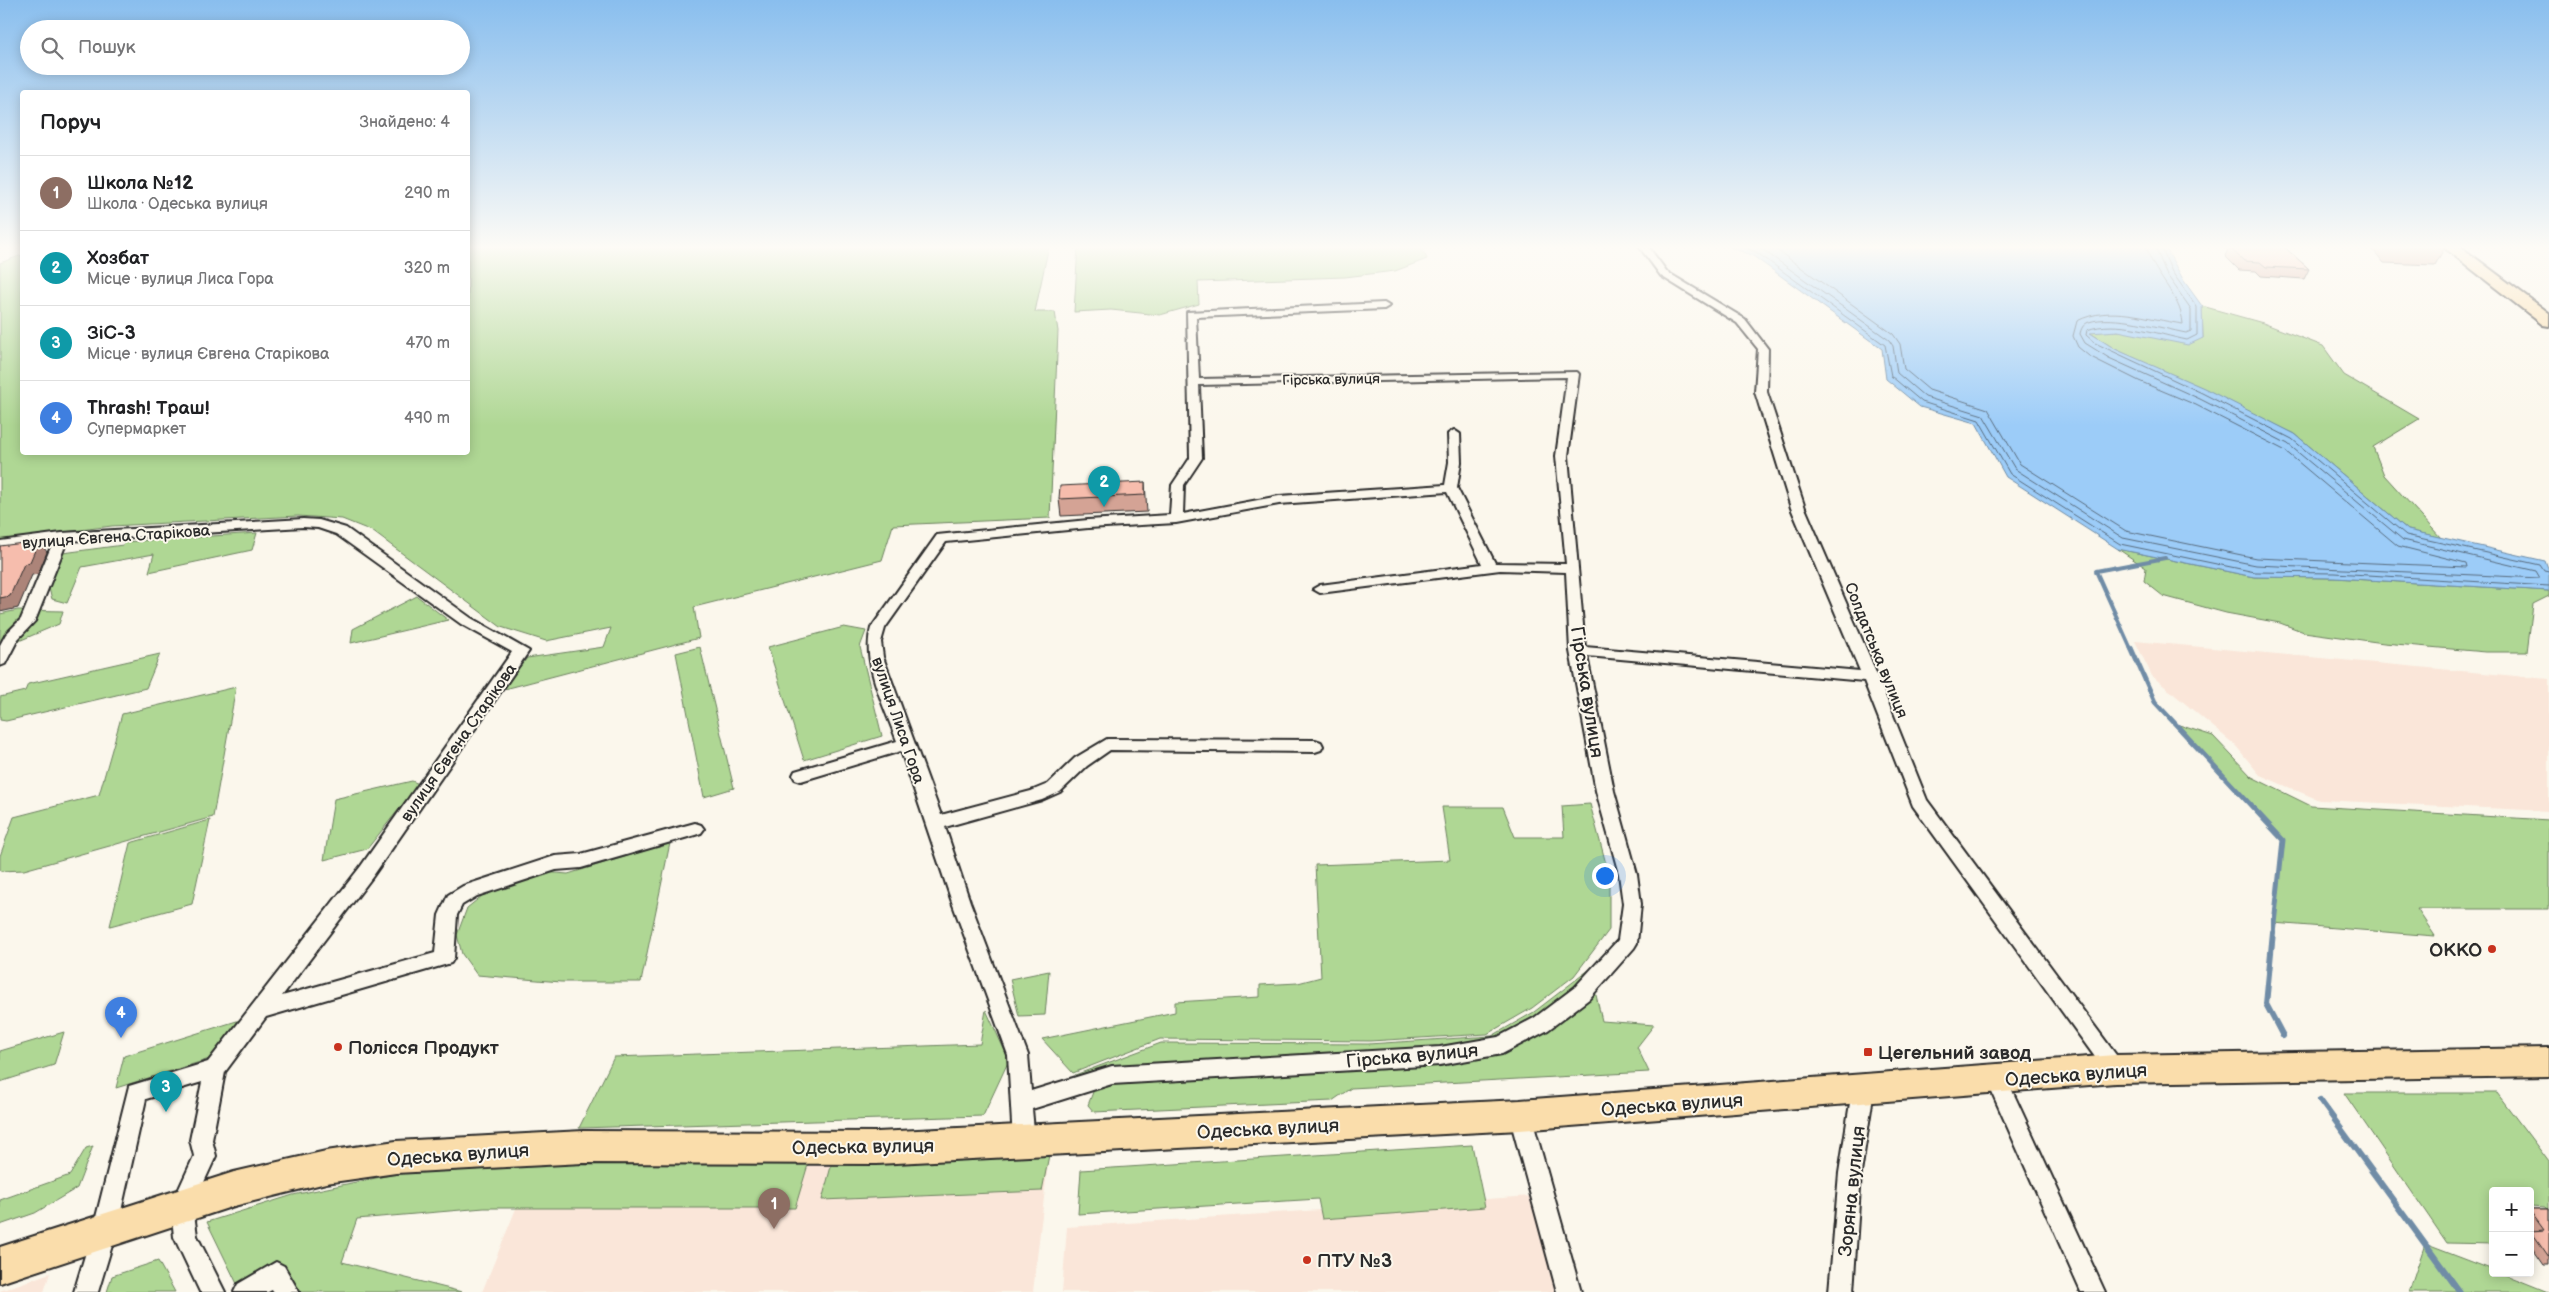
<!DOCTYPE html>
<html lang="uk">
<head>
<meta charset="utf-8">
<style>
  :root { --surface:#fff; --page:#f6f6f6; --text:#202124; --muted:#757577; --line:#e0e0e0; --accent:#c8321e }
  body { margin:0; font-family:"Balsamiq Sans",sans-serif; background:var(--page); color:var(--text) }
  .controls { position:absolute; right:15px; bottom:15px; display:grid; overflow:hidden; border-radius:5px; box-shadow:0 2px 12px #0003 }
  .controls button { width:45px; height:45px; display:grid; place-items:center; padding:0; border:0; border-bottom:1px solid var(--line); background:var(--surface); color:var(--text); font:25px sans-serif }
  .you { position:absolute; left:1604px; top:875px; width:18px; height:18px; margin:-12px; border:4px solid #fff; border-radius:50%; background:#1a73e8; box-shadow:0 0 0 8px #1a73e833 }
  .badge { display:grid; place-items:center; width:32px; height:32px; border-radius:50%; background:var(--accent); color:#fff; font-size:16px; font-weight:700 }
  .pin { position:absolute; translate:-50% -41px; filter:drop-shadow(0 1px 2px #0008) }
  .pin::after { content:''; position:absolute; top:26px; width:18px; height:15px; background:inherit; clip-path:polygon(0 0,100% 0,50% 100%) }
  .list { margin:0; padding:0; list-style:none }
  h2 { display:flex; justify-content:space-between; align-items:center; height:65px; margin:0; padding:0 20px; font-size:21px }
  h2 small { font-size:16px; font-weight:400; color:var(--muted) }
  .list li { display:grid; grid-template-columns:32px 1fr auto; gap:15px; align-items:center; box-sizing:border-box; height:75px; padding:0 20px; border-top:1px solid var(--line) }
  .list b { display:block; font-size:19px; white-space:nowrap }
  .list p { margin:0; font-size:16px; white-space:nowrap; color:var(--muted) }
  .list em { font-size:16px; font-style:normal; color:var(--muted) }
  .icon { flex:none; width:28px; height:28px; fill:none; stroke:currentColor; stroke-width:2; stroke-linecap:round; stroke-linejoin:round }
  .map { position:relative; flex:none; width:2549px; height:1292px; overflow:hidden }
  .search { position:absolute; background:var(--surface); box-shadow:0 2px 12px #0003; left:20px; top:20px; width:450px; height:55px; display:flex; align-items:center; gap:12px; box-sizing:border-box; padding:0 18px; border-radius:28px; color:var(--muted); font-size:19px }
  .panel { position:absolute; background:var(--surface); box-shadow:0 2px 12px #0003; left:20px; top:90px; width:450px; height:365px; border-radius:5px }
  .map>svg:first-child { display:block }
  .built { fill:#fae6d9 }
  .green { fill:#afd794; stroke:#6d8160 }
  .water { fill:#9cccf8; stroke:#6f8ca6 }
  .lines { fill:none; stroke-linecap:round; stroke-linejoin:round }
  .shore { stroke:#586b7d; stroke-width:1 }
  .stream-far2 { stroke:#6f8ca6; stroke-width:4 }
  .stream-far1 { stroke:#6f8ca6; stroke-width:5 }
  .stream { stroke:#6f8ca6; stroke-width:6 }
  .minor-casing { stroke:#2b2b2b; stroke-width:4 }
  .primary-casing { stroke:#2b2b2b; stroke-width:4 }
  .minor { fill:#fbf7ec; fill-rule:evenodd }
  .primary { fill:#faddab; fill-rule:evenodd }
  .wall { fill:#d4a395; stroke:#2b2b2b }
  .shaded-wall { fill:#ac8479; stroke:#2b2b2b }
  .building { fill:#f6bdad; stroke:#2b2b2b }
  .poi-dot { fill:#c8321e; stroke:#fbf7ec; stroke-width:2 }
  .labels { text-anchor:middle; stroke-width:4; stroke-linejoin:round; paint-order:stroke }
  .far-street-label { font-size:14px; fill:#2b2b2b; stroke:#fbf7ec }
  .street-label { font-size:16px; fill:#2b2b2b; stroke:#fbf7ec }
  .near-street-label { font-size:19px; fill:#2b2b2b; stroke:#fbf7ec }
  .near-poi-label { font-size:19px; font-weight:bold; fill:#2b2b2b; stroke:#fbf7ec; text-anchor:start }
</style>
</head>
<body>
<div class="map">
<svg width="2549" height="1292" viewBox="0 0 2549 1292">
  <rect width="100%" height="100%" fill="#fbf7ec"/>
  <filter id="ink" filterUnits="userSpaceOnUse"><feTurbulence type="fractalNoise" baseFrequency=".02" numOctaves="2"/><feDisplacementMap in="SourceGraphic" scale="10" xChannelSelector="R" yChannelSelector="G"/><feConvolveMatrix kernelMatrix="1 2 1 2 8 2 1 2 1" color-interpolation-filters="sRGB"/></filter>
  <g filter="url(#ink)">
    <path class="built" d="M 2135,641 L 2549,679 L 2549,811 L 2319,800 L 2260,775 L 2235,745 L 2152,676 Z
      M 1049,1155 L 1033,1292 L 482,1292 L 533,1167 L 582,1161 Z
      M 1532,1196 L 1558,1292 L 1062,1292 L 1067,1227 Z
      M 50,1273 L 44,1292 L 0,1292 L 0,1291 Z"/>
    <path class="green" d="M 468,245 L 1049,245 L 1035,312 L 1055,312 L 1058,331 L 1050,518 L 893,525 L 882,560 L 694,607 L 699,638 L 501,690 L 527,658 L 604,647 L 611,628 L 546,641 L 501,627 L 372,531 L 342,519 L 298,516 L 112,526 L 0,540 L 0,263 L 22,255 L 22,452 L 468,452 Z
      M 1078,245 L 1448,245 L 1420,250 L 1425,254 L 1427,259 L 1395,271 L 1345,277 L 1198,282 L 1199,304 L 1160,315 L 1111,310 L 1074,312 Z
      M 2202,306 L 2263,323 L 2323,346 L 2344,375 L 2419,419 L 2373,447 L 2384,475 L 2441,538 L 2408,530 L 2295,434 L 2115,349 L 2089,332 L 2118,331 L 2203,338 Z
      M 257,533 L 252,550 L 149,572 L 154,554 L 82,567 L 67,603 L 52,599 L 48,585 L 63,553 L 123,545 L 124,542 Z
      M 2118,549 L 2254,577 L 2335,578 L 2549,591 L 2549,596 L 2533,604 L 2527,652 L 2485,652 L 2384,643 L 2304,632 L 2280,623 L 2226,613 L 2163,596 L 2144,581 L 2146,568 Z
      M 417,596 L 448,620 L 351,643 L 353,629 Z
      M 18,610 L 63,611 L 59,624 L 0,649 L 0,614 Z
      M 844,627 L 866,631 L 860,647 L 882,736 L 804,760 L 768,647 Z
      M 700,647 L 734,788 L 704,797 L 676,653 Z
      M 160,654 L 146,688 L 6,721 L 0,720 L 0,697 L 25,691 L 28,684 Z
      M 236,687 L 213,817 L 24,870 L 0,871 L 0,856 L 14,817 L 99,795 L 122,714 Z
      M 2176,724 L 2213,736 L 2252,777 L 2311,806 L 2549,820 L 2549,909 L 2417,909 L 2435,936 L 2273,923 L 2283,840 Z
      M 412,781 L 419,784 L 367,849 L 324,860 L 334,799 Z
      M 1590,804 L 1609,875 L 1609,930 L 1574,976 L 1532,1008 L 1487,1034 L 1370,1041 L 1160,1039 L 1073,1073 L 1042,1039 L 1175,1012 L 1175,1002 L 1260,997 L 1260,985 L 1298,983 L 1321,977 L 1315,865 L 1450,860 L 1442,807 L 1503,807 L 1515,837 L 1564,837 L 1562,806 Z
      M 210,820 L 192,904 L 110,926 L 130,843 Z
      M 670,843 L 641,982 L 561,982 L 477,975 L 462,954 L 457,935 L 467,908 L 488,891 L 543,872 L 568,874 Z
      M 1590,969 L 1602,1021 L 1654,1025 L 1637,1047 L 1649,1072 L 1351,1088 L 1332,1101 L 1094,1112 L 1088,1105 L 1093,1092 L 1075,1075 L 1161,1043 L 1368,1044 L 1492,1036 L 1534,1012 Z
      M 1049,971 L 1045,1015 L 1019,1016 L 1010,979 Z
      M 986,1010 L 1009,1060 L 983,1116 L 579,1128 L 614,1057 L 980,1044 Z
      M 240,1020 L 216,1057 L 116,1088 L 124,1056 Z
      M 64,1032 L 54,1065 L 0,1082 L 0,1051 Z
      M 2344,1093 L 2497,1093 L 2549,1162 L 2549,1211 L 2546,1207 L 2530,1206 L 2530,1191 L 2493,1191 L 2493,1244 L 2447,1243 Z
      M 1472,1145 L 1485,1207 L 1322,1219 L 1318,1199 L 1078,1214 L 1081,1170 Z
      M 93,1146 L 77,1188 L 35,1213 L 0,1225 L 0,1200 L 70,1175 L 86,1148 Z
      M 1049,1155 L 1042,1191 L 822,1200 L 833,1159 Z
      M 810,1158 L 795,1208 L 484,1208 L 357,1219 L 342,1262 L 462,1292 L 241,1292 L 207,1222 L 293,1195 L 400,1173 L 582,1161 Z
      M 2425,1244 L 2493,1270 L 2493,1273 L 2501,1273 L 2548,1292 L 2409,1292 Z
      M 158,1261 L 175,1292 L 107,1292 L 112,1276 Z"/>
    <path class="water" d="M 1725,245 L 2164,245 L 2184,281 L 2202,306 L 2203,338 L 2188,345 L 2118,331 L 2090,333 L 2115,349 L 2204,388 L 2295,434 L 2408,530 L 2545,561 L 2549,572 L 2549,591 L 2335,578 L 2254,577 L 2118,549 L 2006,477 L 1976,423 L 1920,407 L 1886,379 L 1882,349 L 1753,256 Z"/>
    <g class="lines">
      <path class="shore" d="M 1739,245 L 1756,252 L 1885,345 L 1891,376 L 1922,402 L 1979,420 L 2010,474 L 2120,544 L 2255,572 L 2335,573 L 2549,586
        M 1756,245 L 1889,340 L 1893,346 L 1897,373 L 1925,397 L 1983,415 L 2015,469 L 2123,538 L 2256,565 L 2540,578 L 2536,571 L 2403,540 L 2288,444 L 2200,399 L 2109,358 L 2085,343 L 2080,334 C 2081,329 2083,324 2089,322 C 2112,314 2161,328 2186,333 L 2191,331 L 2191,309 L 2167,275 L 2154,245
        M 1770,245 L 1893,334 L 1900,344 L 1904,369 L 1929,390 L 1988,409 L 2020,464 L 2126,531 L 2256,558 L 2467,567 L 2466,563 L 2398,546 L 2284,450 L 2196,405 L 2139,381 L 2089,356 L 2078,347 L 2073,336 L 2077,321 C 2111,304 2147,319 2183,324 C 2181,294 2152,275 2146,245
        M 2160,245 L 2172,272 L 2197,307 L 2197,335 L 2187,340 C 2157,334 2117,319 2087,330 L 2086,335 L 2095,343 L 2202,393 L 2292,439 L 2406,535 L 2540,565 L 2544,571 L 2549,572"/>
      <path class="stream-far2" d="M 2131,649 L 2096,571 L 2165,558"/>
      <path class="stream-far1" d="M 2131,648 L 2155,702 L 2283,840 L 2273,933"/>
      <path class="stream" d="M 2273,932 L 2266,1004 L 2283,1036
        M 2320,1100 L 2460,1292"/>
      <defs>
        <path id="minor" d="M 1638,245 L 1647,245 L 1667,272 L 1745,319 L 1768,349 L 1767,392 L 1805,508 L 1870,658 L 1927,800 L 2122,1063 L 2125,1069 L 2122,1075 L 2115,1078 L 2108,1075 L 1913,806 L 1864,681 L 1587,656 L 1614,791 L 1637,874 L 1641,904 L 1637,943 L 1634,948 L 1589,999 L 1548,1030 L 1502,1054 L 1440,1065 L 1112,1084 L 1032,1109 L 1035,1141 L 1032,1148 L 1024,1151 L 1016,1148 L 1013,1141 L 1008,1055 L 952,902 L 901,751 L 801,781 L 795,779 L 793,775 L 795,771 L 897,741 C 885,708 861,662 871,628 L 937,535 L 1088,520 L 1170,515 L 1172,485 L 1190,458 L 1187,312 L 1384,303 L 1389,306 L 1384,309 L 1196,317 L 1199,379 L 1577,372 L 1579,374 L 1568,456 L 1585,647 L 1860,671 L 1791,508 L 1755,392 L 1758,349 L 1737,323 L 1661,276 ZM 1567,377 L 1556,456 L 1566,564 L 1495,563 L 1457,488 L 1461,462 L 1460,434 L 1454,430 L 1448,434 L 1449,462 L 1445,485 L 1279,496 L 1183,514 L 1184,485 L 1202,458 L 1199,385 ZM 1447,492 L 1482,564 L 1320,585 L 1313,589 L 1320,593 L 1500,570 L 1566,572 L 1570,651 L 1596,791 L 1619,874 L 1623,904 L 1618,940 L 1575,987 L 1534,1018 L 1498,1037 L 1440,1047 L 1112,1066 L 1031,1091 L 1028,1055 L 970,902 L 945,827 L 1042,800 L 1060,792 L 1087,766 L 1110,750 L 1315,752 L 1321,750 L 1323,746 L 1321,742 L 1315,740 L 1107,739 L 1075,758 L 1048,784 L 1031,791 L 941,815 L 883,657 L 881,642 L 885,628 L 946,542 L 1088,528 L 1176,523 L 1279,504 Z
          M 303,519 L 319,520 L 346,528 L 471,618 L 529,651 L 373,876 L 282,996 L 435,953 L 439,915 L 448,895 L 463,886 L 555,856 L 581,854 L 695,823 L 701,825 L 704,829 L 701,833 L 695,835 L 581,868 L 556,870 L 477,896 L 462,905 L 457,915 L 454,958 L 451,963 L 266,1017 L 225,1072 L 212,1140 L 216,1156 L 193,1206 L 197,1236 L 225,1292 L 200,1292 L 174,1237 L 171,1206 L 194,1156 L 190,1140 L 202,1082 L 146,1099 L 117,1229 L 98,1292 L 74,1292 L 93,1229 L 129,1086 L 208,1062 L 361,866 L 512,652 L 461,624 L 336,534 L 318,528 L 303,527 L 67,541 L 35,621 L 18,639 L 5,664 L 0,666 L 0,645 L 6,634 L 21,619 L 53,542 L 0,549 L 0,541 L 62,533 Z
          M 1997,1070 L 2004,1073 L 2105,1292 L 2081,1292 L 1986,1079 L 1990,1073 Z
          M 1863,1081 L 1870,1083 L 1874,1090 L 1861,1173 L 1853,1292 L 1829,1292 L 1839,1173 L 1852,1090 L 1856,1083 Z
          M 1520,1105 L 1528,1108 L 1531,1115 L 1581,1292 L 1557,1292 L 1509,1115 L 1512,1108 Z
          M 276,1262 L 284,1266 L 299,1292 L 273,1292 L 272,1290 L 268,1292 L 234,1292 L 238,1284 Z"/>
        <path id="primary" d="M 2441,245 L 2458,245 L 2549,313 L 2549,326 L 2543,325 Z
          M 2549,1048 L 2549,1076 L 2115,1083 L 1520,1130 L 877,1164 L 583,1163 L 396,1173 L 326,1183 L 234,1206 L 0,1283 L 0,1247 L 234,1172 L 326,1151 L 396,1141 L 583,1131 L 877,1132 L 1520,1100 L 2115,1055 Z"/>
      </defs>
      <use href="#minor" class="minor-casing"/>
      <use href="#primary" class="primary-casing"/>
      <use href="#minor" class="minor"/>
      <use href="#primary" class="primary"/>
    </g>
    <path class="wall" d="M 2242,245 L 2282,245 L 2309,269 L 2304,279 L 2261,276 L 2256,271 L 2239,270 L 2225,256 L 2229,247 L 2241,247 Z
      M 2369,245 L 2446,245 L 2435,265 L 2384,263 Z
      M 1145,482 L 1147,512 L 1061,516 L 1059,499 Z
      M 2530,1209 L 2549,1209 L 2549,1265 L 2544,1265 L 2530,1245 L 2530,1232 L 2534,1231 L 2530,1226 Z"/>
    <path class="shaded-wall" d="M 39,541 L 47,552 L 38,574 L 32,575 L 18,608 L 0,612 L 0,598 Z"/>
    <path class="building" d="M 2245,245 L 2282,245 L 2309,269 L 2266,267 L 2260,262 L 2244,261 L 2229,247 L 2247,248 Z
      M 1145,482 L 1145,495 L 1059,499 L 1060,486 Z
      M 39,541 L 30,562 L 24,564 L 10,596 L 0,598 L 0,546 Z
      M 2530,1209 L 2549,1209 L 2549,1257 L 2531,1231 L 2544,1230 L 2530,1211 Z"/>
  </g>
  <linearGradient id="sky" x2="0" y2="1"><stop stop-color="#89beee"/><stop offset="0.58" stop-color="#fdfbf6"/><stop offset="1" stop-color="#fdfbf6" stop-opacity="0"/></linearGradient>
  <rect width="2549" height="426" fill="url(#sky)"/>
  <g class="poi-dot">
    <circle cx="2492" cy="949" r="5"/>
    <circle cx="338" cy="1047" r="5"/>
    <rect x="1863" y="1047" width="10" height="10" rx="2.5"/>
    <circle cx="1307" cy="1260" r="5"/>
  </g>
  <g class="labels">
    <g class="far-street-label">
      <text transform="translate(1331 379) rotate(-1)" y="5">Гірська вулиця</text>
    </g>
    <g class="street-label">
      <text transform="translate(116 536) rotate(-4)" y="6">вулиця Євгена Старікова</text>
      <text transform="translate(1877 650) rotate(68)" y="6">Солдатська вулиця</text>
      <text transform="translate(899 720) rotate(71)" y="6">вулиця Лиса Гора</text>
      <text transform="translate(458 742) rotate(-55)" y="6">вулиця Євгена Старікова</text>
    </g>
    <g class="near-street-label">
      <text transform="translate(1588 692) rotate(81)" y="7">Гірська вулиця</text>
      <text transform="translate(1412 1055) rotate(-5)" y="7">Гірська вулиця</text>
      <text transform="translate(2076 1074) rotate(-4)" y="7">Одеська вулиця</text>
      <text transform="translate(1672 1104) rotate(-4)" y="7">Одеська вулиця</text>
      <text transform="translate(1268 1128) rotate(-3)" y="7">Одеська вулиця</text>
      <text transform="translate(863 1146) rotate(-1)" y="7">Одеська вулиця</text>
      <text transform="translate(458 1154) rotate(-4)" y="7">Одеська вулиця</text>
      <text transform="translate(1851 1191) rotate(-84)" y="7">Зоряна вулиця</text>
    </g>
    <g class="near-poi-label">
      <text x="2482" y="956" text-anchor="end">ОККО</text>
      <text x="348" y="1054">Полісся Продукт</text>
      <text x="1878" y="1059">Цегельний завод</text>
      <text x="1317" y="1267">ПТУ №3</text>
    </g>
  </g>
</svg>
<div class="controls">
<button>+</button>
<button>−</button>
</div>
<div class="you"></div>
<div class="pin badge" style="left:774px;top:1229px;background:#8d6e63">1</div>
<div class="pin badge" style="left:1104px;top:507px;background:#0f9aa8">2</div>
<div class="pin badge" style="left:166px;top:1112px;background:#0f9aa8">3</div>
<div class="pin badge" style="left:121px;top:1038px;background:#3f7fe0">4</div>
<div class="search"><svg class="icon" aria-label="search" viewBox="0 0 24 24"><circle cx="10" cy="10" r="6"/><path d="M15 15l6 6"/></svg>Пошук</div>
<section class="panel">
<h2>Поруч<small>Знайдено: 4</small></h2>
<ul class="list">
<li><span class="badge" style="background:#8d6e63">1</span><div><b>Школа №12</b><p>Школа · Одеська вулиця</p></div><em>290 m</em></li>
<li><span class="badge" style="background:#0f9aa8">2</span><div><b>Хозбат</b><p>Місце · вулиця Лиса Гора</p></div><em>320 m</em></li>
<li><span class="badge" style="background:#0f9aa8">3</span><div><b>ЗіС-3</b><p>Місце · вулиця Євгена Старікова</p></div><em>470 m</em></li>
<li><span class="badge" style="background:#3f7fe0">4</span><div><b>Thrash! Траш!</b><p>Супермаркет</p></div><em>490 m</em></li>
</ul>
</section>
</div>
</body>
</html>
